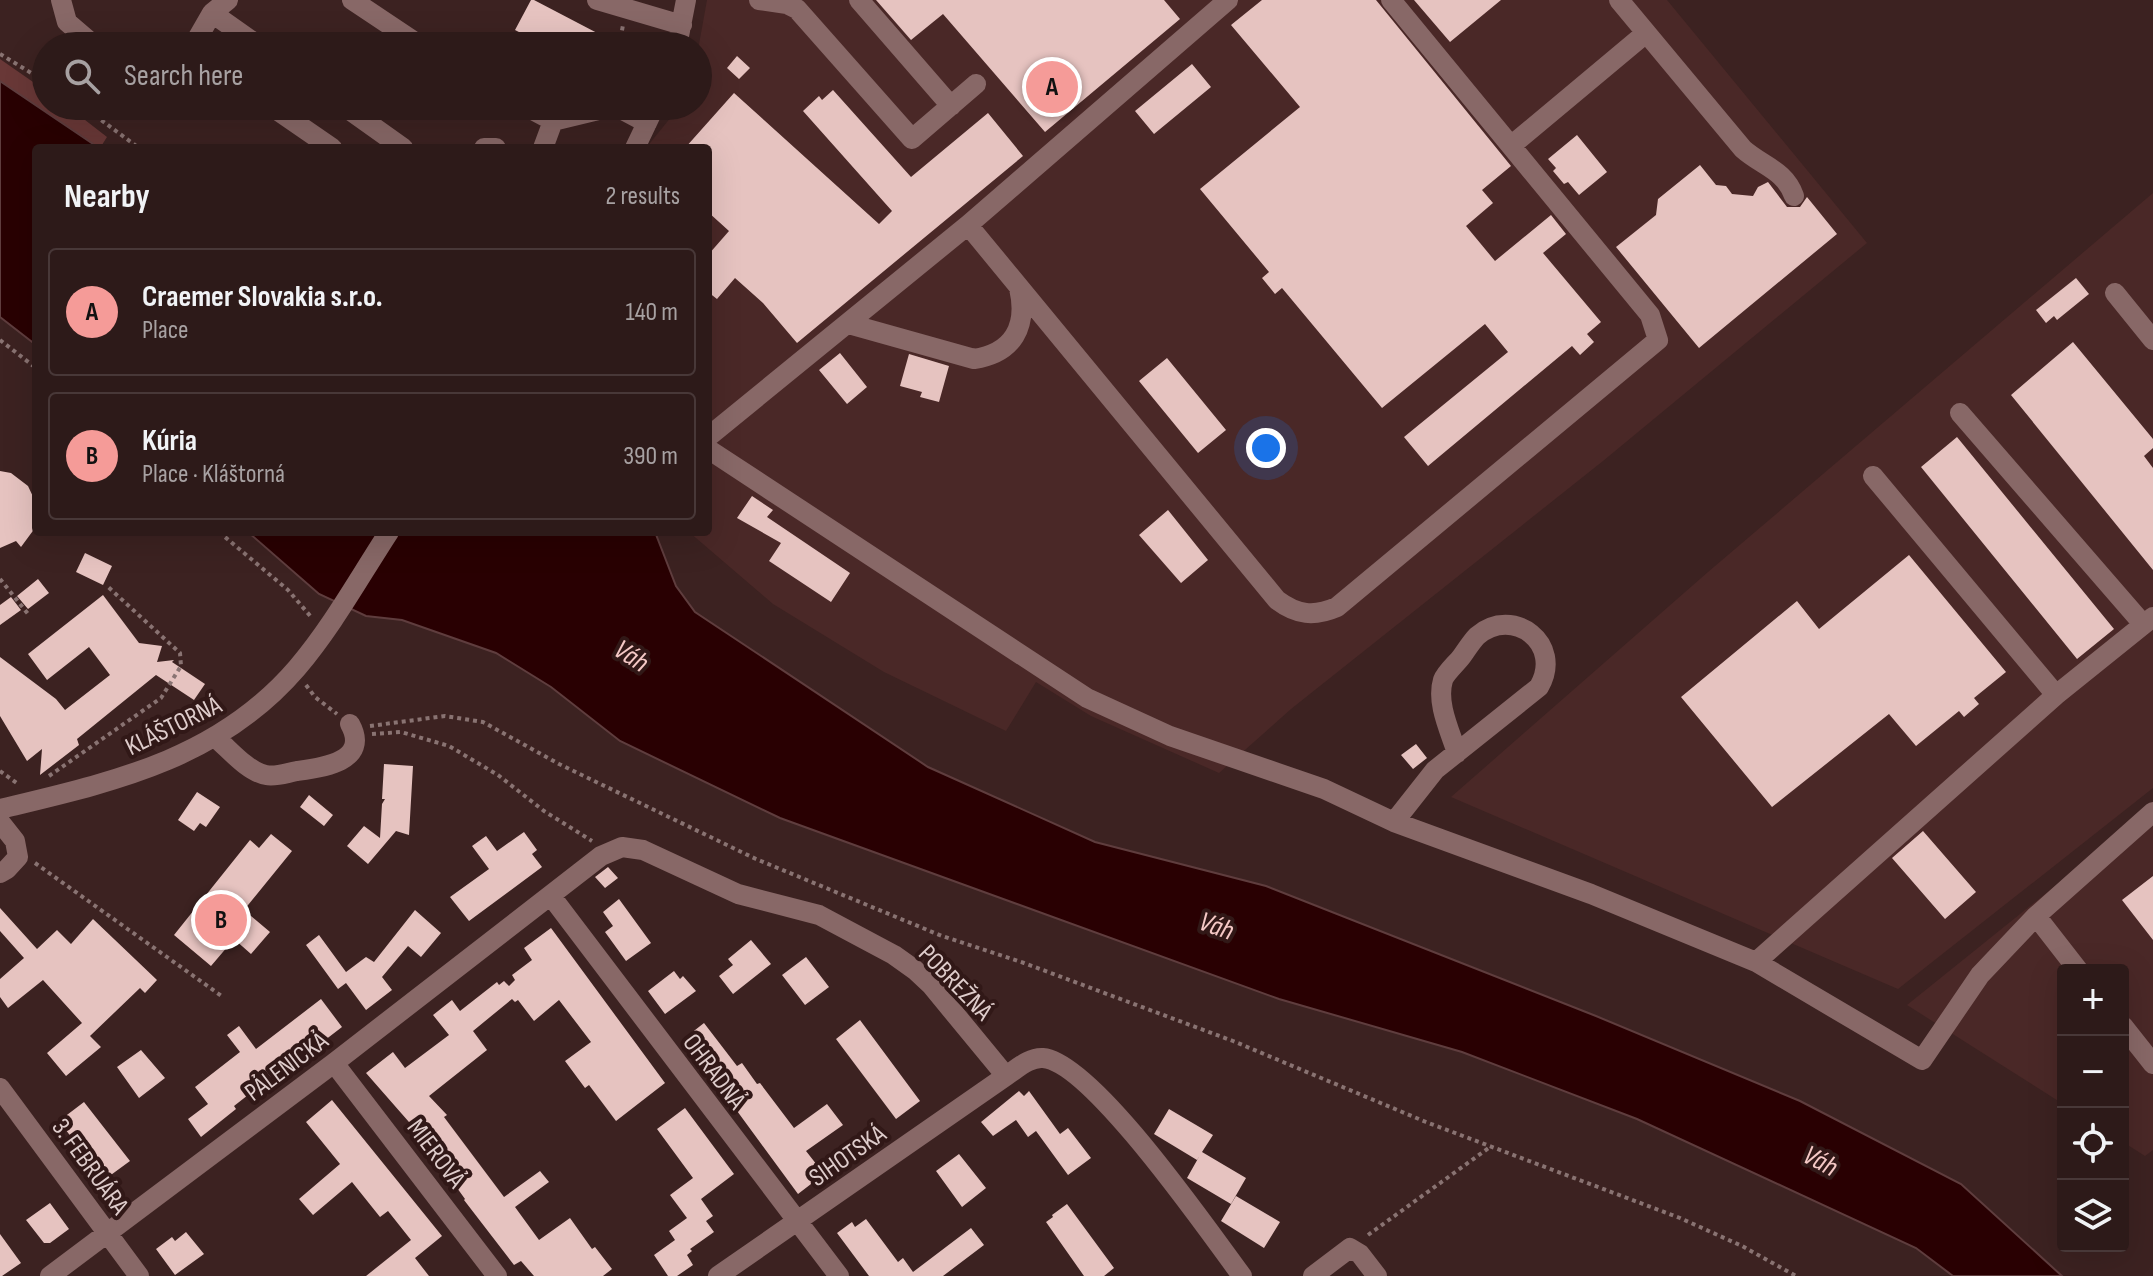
<!DOCTYPE html>
<html lang="en">
<head>
<meta charset="utf-8">
<style>
  :root { --surface:#2d1a19; --page:#392726; --text:#f1f3f6; --muted:#a7a1a2; --line:#483838; --accent:#f59b98 }
  body { margin:0; font-family:"Sofia Sans Condensed",sans-serif; background:var(--page); color:var(--text) }
  .controls { position:absolute; right:24px; bottom:24px; display:grid; overflow:hidden; border-radius:8px; box-shadow:0 8px 32px #0002 }
  .controls button { width:72px; height:72px; display:grid; place-items:center; padding:0; border:0; border-bottom:2px solid var(--line); background:var(--surface); color:var(--text); font:40px sans-serif }
  .you { position:absolute; left:1266px; top:448px; width:28px; height:28px; margin:-20px; border:6px solid #fff; border-radius:50%; background:#1a73e8; box-shadow:0 0 0 12px #1a73e833 }
  .badge { display:grid; place-items:center; width:52px; height:52px; border-radius:50%; background:var(--accent); color:#111; font-size:26px; font-weight:700 }
  .pin { position:absolute; translate:-50% -50%; border:4px solid #fff; box-shadow:0 2px 8px #0006 }
  .list { margin:0; padding:0; list-style:none }
  h2 { display:flex; justify-content:space-between; align-items:center; height:104px; margin:0; padding:0 32px; font-size:34px }
  h2 small { font-size:26px; font-weight:400; color:var(--muted) }
  .list li { display:grid; grid-template-columns:52px 1fr auto; gap:24px; align-items:center; box-sizing:border-box; height:128px; margin:0 16px 16px; padding:0 16px; border:2px solid var(--line); border-radius:8px }
  .list b { display:block; font-size:30px; white-space:nowrap }
  .list p { margin:0; font-size:26px; white-space:nowrap; color:var(--muted) }
  .list em { font-size:26px; font-style:normal; color:var(--muted) }
  .icon { flex:none; width:44px; height:44px; fill:none; stroke:currentColor; stroke-width:2; stroke-linecap:round; stroke-linejoin:round }
  .map { position:relative; flex:none; width:2153px; height:1276px; overflow:hidden }
  .search { position:absolute; background:var(--surface); box-shadow:0 8px 32px #0002; left:32px; top:32px; width:680px; height:88px; display:flex; align-items:center; gap:20px; box-sizing:border-box; padding:0 28px; border-radius:44px; color:var(--muted); font-size:30px }
  .panel { position:absolute; background:var(--surface); box-shadow:0 8px 32px #0002; left:32px; top:144px; width:680px; height:392px; border-radius:8px }
  .map>svg:first-child { display:block }
  .built { fill:#4a2827 }
  .green { fill:#693837 }
  .water { fill:#290002; stroke:#5f3d3e; stroke-width:2 }
  .building { fill:#e6c3c0 }
  .lines { fill:none; stroke-linecap:round; stroke-linejoin:round }
  .path { stroke:#897372; stroke-width:4; stroke-dasharray:4 4; stroke-linecap:butt }
  .minor { stroke:#886867; stroke-width:20 }
  .labels { text-anchor:middle; stroke-width:8; stroke-linejoin:round; paint-order:stroke }
  .street-label { font-size:26px; fill:#decccb; stroke:#311817 }
  .water-label { font-size:28px; font-style:italic; fill:#f5c9c6; stroke:#311817 }
</style>
</head>
<body>
<div class="map">
<svg width="2153" height="1276" viewBox="0 0 2153 1276">
  <rect width="100%" height="100%" fill="#3c2221"/>
  <path class="built" d="M 707,0 L 1667,0 L 1867,243 L 1603,461 L 1291,709 L 1219,773 L 1091,716 L 1036,682 L 1006,731 L 884,672 L 773,604 L 689,532 L 708,532 L 708,148 L 646,148 L 680,106 L 698,106 L 698,50 Z
    M 2153,193 L 2153,788 L 1898,989 L 1451,797 L 1708,572 Z
    M 2153,807 L 2153,1150 L 2145,1156 L 2123,1142 L 2123,970 L 2063,970 L 2063,1104 L 1907,1005 Z"/>
  <path class="green" d="M 0,59 L 46,91 L 46,106 L 67,106 L 107,137 L 100,148 L 0,81 Z"/>
  <path class="water" d="M 0,81 L 99,148 L 36,148 L 36,345 L 0,317 Z
    M 248,532 L 655,532 L 676,586 L 695,612 L 928,767 L 1095,842 L 1266,886 L 1596,1016 L 1800,1101 L 1961,1184 L 2062,1276 L 1953,1276 L 1916,1248 L 1637,1119 L 1462,1052 L 1279,999 L 780,818 L 620,741 L 551,687 L 496,653 L 402,620 L 366,616 L 319,594 Z"/>
  <path class="building" d="M 531,0 L 534,0 L 622,46 L 546,46 L 515,30 Z
    M 876,0 L 1164,0 L 1180,19 L 1045,132 L 943,14 L 911,40 Z
    M 1262,0 L 1376,0 L 1511,166 L 1482,190 L 1493,203 L 1466,226 L 1495,261 L 1551,215 L 1566,234 L 1543,253 L 1601,322 L 1587,334 L 1594,342 L 1580,355 L 1572,346 L 1428,466 L 1404,437 L 1508,352 L 1485,324 L 1382,408 L 1282,288 L 1275,294 L 1262,278 L 1269,272 L 1200,189 L 1300,107 L 1231,25 Z
    M 1414,0 L 1501,0 L 1450,42 Z
    M 737,56 L 750,68 L 739,79 L 727,68 Z
    M 1192,64 L 1211,87 L 1154,134 L 1135,111 Z
    M 833,90 L 911,177 L 988,113 L 1023,156 L 797,343 L 763,303 L 735,278 L 717,299 L 708,292 L 708,255 L 729,231 L 708,212 L 708,148 L 685,148 L 734,93 L 879,224 L 892,211 L 803,111 L 819,96 L 822,100 Z
    M 1577,135 L 1607,172 L 1579,195 L 1568,182 L 1564,184 L 1553,171 L 1556,168 L 1548,159 Z
    M 1700,165 L 1716,185 L 1726,186 L 1732,194 L 1753,196 L 1758,187 L 1768,182 L 1787,207 L 1800,207 L 1807,197 L 1837,234 L 1699,348 L 1616,247 L 1656,215 L 1658,199 Z
    M 2076,278 L 2089,294 L 2057,320 L 2054,316 L 2046,323 L 2036,310 Z
    M 2073,342 L 2153,439 L 2153,448 L 2144,456 L 2153,468 L 2153,570 L 2011,395 Z
    M 840,353 L 867,387 L 847,404 L 819,370 Z
    M 909,354 L 949,366 L 939,402 L 920,397 L 922,392 L 900,386 Z
    M 1167,358 L 1226,430 L 1198,453 L 1139,381 Z
    M 1957,437 L 2114,629 L 2077,659 L 1921,467 Z
    M 0,471 L 11,473 L 28,486 L 36,503 L 35,528 L 21,547 L 16,541 L 0,548 Z
    M 752,496 L 773,510 L 767,517 L 850,573 L 831,602 L 769,561 L 781,543 L 737,518 Z
    M 1168,510 L 1208,560 L 1181,583 L 1139,535 Z
    M 85,553 L 112,566 L 103,585 L 76,572 Z
    M 1909,555 L 2006,672 L 1974,698 L 1979,704 L 1964,717 L 1959,711 L 1916,746 L 1889,714 L 1772,807 L 1681,697 L 1797,601 L 1819,629 Z
    M 38,579 L 49,593 L 28,609 L 17,596 Z
    M 103,595 L 139,643 L 162,646 L 157,662 L 174,660 L 172,662 L 205,684 L 194,700 L 156,675 L 77,739 L 79,745 L 40,775 L 42,749 L 27,761 L 0,716 L 0,657 L 56,699 L 65,710 L 110,675 L 89,647 L 47,680 L 28,654 Z
    M 11,597 L 21,610 L 0,625 L 0,605 Z
    M 1416,744 L 1427,758 L 1413,769 L 1401,755 Z
    M 384,764 L 413,766 L 409,835 L 396,831 L 368,864 L 347,846 L 364,826 L 380,838 L 382,804 L 385,799 L 382,799 Z
    M 197,792 L 220,807 L 206,827 L 200,823 L 194,831 L 178,820 Z
    M 309,795 L 333,815 L 324,826 L 300,807 Z
    M 1923,831 L 1976,892 L 1945,919 L 1892,858 Z
    M 524,832 L 537,850 L 532,854 L 542,867 L 469,921 L 450,897 L 489,869 L 472,846 L 486,836 L 497,851 Z
    M 271,834 L 292,851 L 244,910 L 270,932 L 251,954 L 234,939 L 211,966 L 174,935 L 250,840 L 259,848 Z
    M 608,867 L 618,878 L 605,888 L 595,877 Z
    M 2153,876 L 2153,940 L 2122,900 Z
    M 619,899 L 651,943 L 626,961 L 605,932 L 613,926 L 603,912 Z
    M 0,908 L 37,949 L 57,930 L 71,944 L 93,919 L 157,980 L 145,993 L 140,988 L 90,1036 L 101,1047 L 66,1076 L 47,1053 L 82,1023 L 43,980 L 8,1008 L 0,997 L 0,979 L 24,958 L 0,931 Z
    M 415,910 L 441,933 L 421,957 L 408,946 L 382,977 L 392,990 L 366,1010 L 346,983 L 338,989 L 306,945 L 319,935 L 346,972 L 366,957 L 374,962 Z
    M 551,928 L 665,1083 L 616,1121 L 589,1085 L 585,1088 L 565,1061 L 591,1042 L 559,1000 L 534,1021 L 518,1000 L 515,1002 L 512,999 L 473,1031 L 487,1050 L 429,1096 L 447,1115 L 444,1117 L 504,1197 L 540,1171 L 549,1182 L 515,1207 L 539,1240 L 570,1218 L 592,1249 L 595,1247 L 612,1269 L 603,1276 L 534,1276 L 521,1261 L 514,1265 L 464,1200 L 465,1199 L 434,1156 L 437,1154 L 366,1073 L 393,1052 L 405,1068 L 449,1035 L 433,1015 L 452,1000 L 460,1011 L 497,982 L 499,985 L 504,981 L 509,986 L 515,980 L 512,975 L 532,960 L 524,948 Z
    M 751,940 L 771,964 L 733,994 L 719,976 L 733,965 L 728,959 Z
    M 806,957 L 829,987 L 805,1005 L 782,975 Z
    M 674,971 L 680,979 L 683,976 L 696,991 L 665,1014 L 648,991 Z
    M 321,999 L 342,1027 L 273,1080 L 271,1077 L 234,1106 L 236,1109 L 201,1137 L 188,1119 L 208,1104 L 195,1087 L 240,1052 L 227,1035 L 239,1026 L 256,1049 Z
    M 860,1020 L 920,1101 L 896,1119 L 836,1039 Z
    M 704,1023 L 737,1066 L 742,1063 L 757,1084 L 760,1083 L 794,1128 L 827,1104 L 843,1125 L 806,1151 L 824,1174 L 798,1194 L 688,1044 L 693,1040 L 690,1034 Z
    M 141,1050 L 165,1078 L 139,1098 L 117,1067 Z
    M 1019,1091 L 1024,1096 L 1029,1091 L 1060,1134 L 1068,1128 L 1091,1158 L 1068,1175 L 1036,1131 L 1028,1137 L 1016,1120 L 993,1136 L 981,1122 Z
    M 332,1100 L 442,1236 L 415,1258 L 429,1276 L 366,1276 L 411,1240 L 388,1211 L 380,1217 L 352,1182 L 313,1215 L 299,1199 L 340,1164 L 306,1122 Z
    M 84,1102 L 130,1161 L 104,1180 L 59,1121 Z
    M 685,1108 L 734,1174 L 701,1199 L 713,1216 L 706,1221 L 714,1232 L 690,1249 L 692,1251 L 687,1255 L 693,1265 L 677,1276 L 668,1276 L 654,1255 L 675,1240 L 669,1231 L 687,1218 L 670,1195 L 693,1178 L 657,1129 Z
    M 1169,1109 L 1213,1135 L 1202,1152 L 1246,1178 L 1231,1204 L 1187,1178 L 1200,1155 L 1197,1160 L 1154,1134 Z
    M 959,1154 L 986,1188 L 962,1207 L 936,1171 Z
    M 1236,1196 L 1280,1222 L 1264,1248 L 1221,1221 Z
    M 50,1203 L 69,1229 L 50,1243 L 44,1243 L 26,1220 Z
    M 1067,1204 L 1114,1268 L 1104,1276 L 1084,1276 L 1046,1222 L 1053,1217 L 1052,1215 Z
    M 866,1219 L 898,1262 L 903,1258 L 913,1272 L 971,1228 L 984,1245 L 943,1276 L 869,1276 L 837,1233 L 852,1222 L 855,1227 Z
    M 186,1232 L 204,1254 L 175,1275 L 156,1249 L 172,1237 L 175,1241 Z
    M 0,1234 L 21,1263 L 2,1276 L 0,1276 Z"/>
  <g class="lines">
    <path class="path" d="M 619,46 L 623,25
      M 0,54 L 46,82
      M 82,106 L 139,148
      M 0,340 L 36,368
      M 219,532 L 288,590 L 312,618
      M 0,579 L 28,614
      M 306,685 L 315,697 L 337,714
      M 370,726 L 445,716 L 483,722 L 559,764 L 756,859 L 942,936 L 1024,963 L 1233,1041 L 1426,1122 L 1680,1218 L 1742,1246 L 1796,1276
      M 372,734 L 401,732 L 449,746 L 498,775 L 544,811 L 592,841
      M 0,771 L 18,784
      M 49,776 L 161,698 L 181,666 L 180,653 L 106,585
      M 35,863 L 223,997
      M 1368,1235 L 1490,1147"/>
    <path class="minor" d="M 61,0 L 67,22 L 95,46
      M 228,0 L 212,13 L 259,46
      M 352,0 L 421,46
      M 597,0 L 682,25
      M 759,0 L 787,4 L 797,9 L 912,139 L 976,84
      M 859,0 L 951,106
      M 1619,0 L 1743,149 C 1762,166 1785,170 1794,196
      M 193,46 L 212,13
      M 677,46 L 686,0
      M 271,106 L 332,148
      M 344,106 L 403,148
      M 525,106 L 553,121 L 615,106 L 647,123
      M 1512,145 L 1646,33
      M 484,148 L 496,148
      M 543,148 L 553,121
      M 635,148 L 655,106
      M 968,225 L 1277,600 C 1297,615 1314,617 1337,607 L 1658,340 L 1650,315 L 1391,0
      M 2115,293 L 2153,340
      M 849,324 L 974,359 C 1013,353 1028,327 1019,288
      M 1960,413 L 2143,624
      M 708,437 L 968,225 L 1228,0
      M 708,449 L 1087,698 L 1170,736 L 1324,789 L 1394,822 L 1591,894 L 1756,962 L 1922,1060 L 1980,975 L 2036,916
      M 1873,476 L 2056,695
      M 216,738 C 229,749 248,772 266,775 C 276,777 286,773 297,771 C 320,768 371,762 350,724
      M 0,809 C 112,782 218,760 297,668 C 332,627 359,578 389,532
      M 0,822 L 15,841 L 18,857 L 7,869 L 0,873
      M 1394,822 L 1435,770 L 1539,687 C 1564,644 1513,605 1477,636 C 1472,641 1467,649 1462,656 C 1457,663 1446,672 1443,680 C 1436,703 1450,731 1457,753
      M 551,896 L 839,1276
      M 1756,962 L 2056,695 L 2153,617
      M 2078,970 L 2036,916 L 2153,812
      M 2123,1026 L 2153,1064
      M 334,1063 L 497,1276
      M 0,1088 L 139,1276
      M 50,1276 L 334,1063 L 601,856 L 622,847 L 643,850 L 738,894 L 819,915 L 894,955 L 915,970 L 931,985 L 1006,1076
      M 718,1276 L 1006,1076 C 1017,1069 1029,1057 1043,1058 C 1092,1062 1209,1232 1242,1276
      M 1313,1276 L 1350,1248 L 1360,1254 L 1377,1276"/>
  </g>
  <g class="labels">
    <g class="street-label">
      <text transform="translate(173 725) rotate(-26)" y="9">KLÁŠTORNÁ</text>
      <text transform="translate(956 982) rotate(46)" y="9">POBREŽNÁ</text>
      <text transform="translate(286 1066) rotate(-37)" y="9">PÁLENICKÁ</text>
      <text transform="translate(715 1071) rotate(53)" y="9">OHRADNÁ</text>
      <text transform="translate(437 1153) rotate(53)" y="9">MIEROVÁ</text>
      <text transform="translate(847 1155) rotate(-35)" y="9">SIHOTSKÁ</text>
      <text transform="translate(91 1166) rotate(54)" y="9">3. FEBRUÁRA</text>
    </g>
    <g class="water-label">
      <text transform="translate(632 655) rotate(33)" y="10">Váh</text>
      <text transform="translate(1217 925) rotate(20)" y="10">Váh</text>
      <text transform="translate(1821 1160) rotate(28)" y="10">Váh</text>
    </g>
  </g>
</svg>
<div class="controls">
<button>+</button>
<button>−</button>
<button><svg class="icon" aria-label="locate" viewBox="0 0 24 24"><circle cx="12" cy="12" r="6"/><path d="M12 2v4M12 18v4M2 12h4M18 12h4"/></svg></button>
<button><svg class="icon" aria-label="layers" viewBox="0 0 24 24"><path d="M12 4l9 5-9 5-9-5zM3 14l9 5 9-5"/></svg></button>
</div>
<div class="you"></div>
<div class="pin badge" style="left:1052px;top:87px">A</div>
<div class="pin badge" style="left:221px;top:920px">B</div>
<div class="search"><svg class="icon" aria-label="search" viewBox="0 0 24 24"><circle cx="10" cy="10" r="6"/><path d="M15 15l6 6"/></svg>Search here</div>
<section class="panel">
<h2>Nearby<small>2 results</small></h2>
<ul class="list">
<li><span class="badge">A</span><div><b>Craemer Slovakia s.r.o.</b><p>Place</p></div><em>140 m</em></li>
<li><span class="badge">B</span><div><b>Kúria</b><p>Place · Kláštorná</p></div><em>390 m</em></li>
</ul>
</section>
</div>
</body>
</html>
